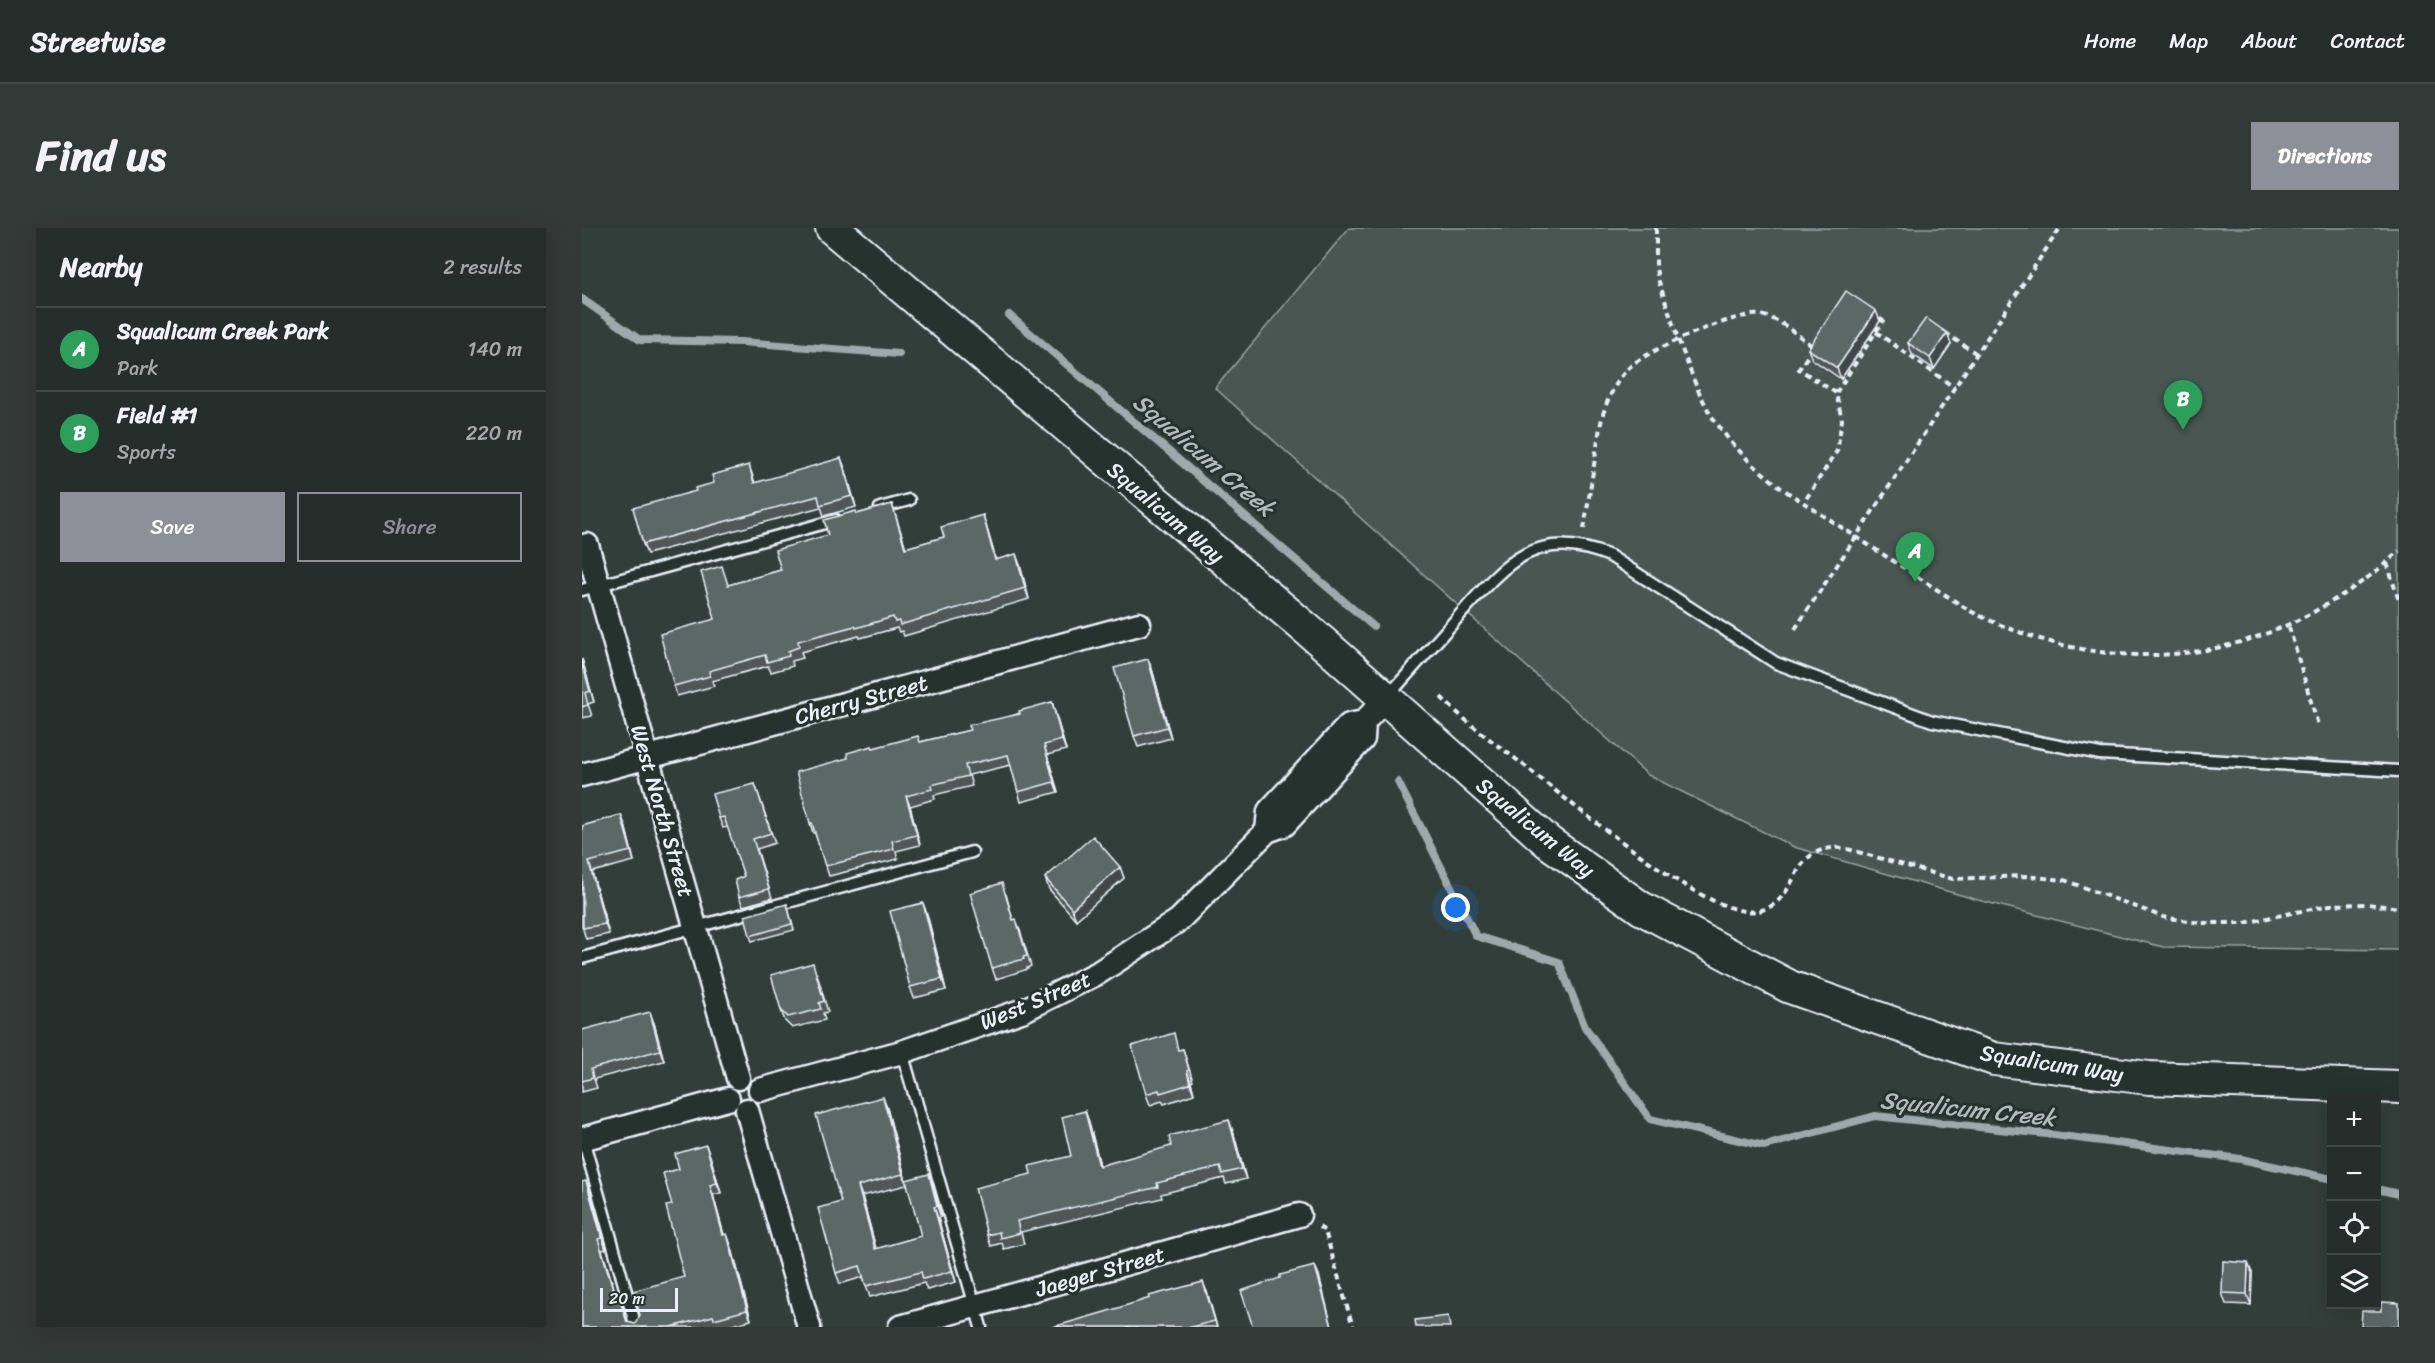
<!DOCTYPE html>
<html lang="en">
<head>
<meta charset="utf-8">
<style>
  :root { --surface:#262e2b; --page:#323a37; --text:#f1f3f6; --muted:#a4a8a9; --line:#424a47; --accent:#8c9099 }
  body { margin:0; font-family:Sriracha,sans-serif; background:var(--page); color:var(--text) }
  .controls { position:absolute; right:18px; bottom:18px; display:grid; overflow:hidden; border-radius:0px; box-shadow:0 6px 24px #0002 }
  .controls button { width:54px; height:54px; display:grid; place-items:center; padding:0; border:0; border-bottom:2px solid var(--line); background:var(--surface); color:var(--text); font:30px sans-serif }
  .scale { position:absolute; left:18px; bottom:15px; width:78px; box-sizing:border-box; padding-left:6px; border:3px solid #e8f1f8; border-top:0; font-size:16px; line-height:21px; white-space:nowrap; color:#e8f1f8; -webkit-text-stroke:4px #26332d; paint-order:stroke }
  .you { position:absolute; left:874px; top:680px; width:21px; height:21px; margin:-15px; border:4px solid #fff; border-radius:50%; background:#1a73e8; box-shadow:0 0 0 9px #1a73e833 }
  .badge { display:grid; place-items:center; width:39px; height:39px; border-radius:50%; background:var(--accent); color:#fff; font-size:20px; font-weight:700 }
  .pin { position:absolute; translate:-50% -50px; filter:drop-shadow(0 2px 3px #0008) }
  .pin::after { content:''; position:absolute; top:32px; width:21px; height:18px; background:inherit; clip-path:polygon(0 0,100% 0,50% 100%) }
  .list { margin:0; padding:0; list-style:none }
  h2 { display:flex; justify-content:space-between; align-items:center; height:78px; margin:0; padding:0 24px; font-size:26px }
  h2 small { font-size:20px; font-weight:400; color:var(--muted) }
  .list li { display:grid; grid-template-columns:39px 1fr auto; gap:18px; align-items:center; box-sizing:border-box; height:84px; padding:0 24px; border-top:2px solid var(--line) }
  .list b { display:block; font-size:22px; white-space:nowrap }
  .list p { margin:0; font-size:20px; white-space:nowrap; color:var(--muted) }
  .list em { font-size:20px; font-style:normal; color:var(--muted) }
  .actions { display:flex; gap:12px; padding:18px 24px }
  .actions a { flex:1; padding:14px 0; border:2px solid var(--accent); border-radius:0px; text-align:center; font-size:21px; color:var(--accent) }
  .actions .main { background:var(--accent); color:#fff }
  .icon { flex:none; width:33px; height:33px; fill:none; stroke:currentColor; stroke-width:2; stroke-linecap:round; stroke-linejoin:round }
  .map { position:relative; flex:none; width:1817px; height:1099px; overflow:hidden; border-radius:0px }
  header { display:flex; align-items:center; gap:36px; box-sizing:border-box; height:84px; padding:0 30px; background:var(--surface); border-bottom:2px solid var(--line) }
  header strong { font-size:28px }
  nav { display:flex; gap:33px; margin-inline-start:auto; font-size:21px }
  .intro { display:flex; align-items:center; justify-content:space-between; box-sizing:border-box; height:144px; padding:0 36px }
  h1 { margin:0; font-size:42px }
  .button { padding:15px 27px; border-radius:0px; background:var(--accent); color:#fff; font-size:21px; font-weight:700 }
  main { display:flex; gap:36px; padding:0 36px }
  aside { flex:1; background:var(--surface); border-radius:0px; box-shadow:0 6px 24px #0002 }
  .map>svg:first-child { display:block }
  .green { fill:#495651; stroke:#98a4a4; stroke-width:1.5 }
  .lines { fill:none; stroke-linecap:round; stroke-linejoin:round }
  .stream { stroke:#9ea9ab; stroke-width:8 }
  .lane-casing { stroke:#e8f1f8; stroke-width:15 }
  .street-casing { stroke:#e8f1f8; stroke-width:27 }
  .secondary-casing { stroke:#e8f1f8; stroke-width:36 }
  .path { stroke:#e8f1f8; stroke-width:4; stroke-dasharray:6 4.5; stroke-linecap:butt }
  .lane { stroke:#26332d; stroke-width:10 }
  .street { stroke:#26332d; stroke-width:22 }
  .secondary { stroke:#26332d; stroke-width:32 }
  .wall { fill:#4f5957; stroke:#e8f1f8; stroke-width:1.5 }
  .shaded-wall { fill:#404947; stroke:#e8f1f8; stroke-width:1.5 }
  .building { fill:#5c6865; stroke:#e8f1f8; stroke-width:1.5 }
  .labels { text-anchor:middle; stroke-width:6; stroke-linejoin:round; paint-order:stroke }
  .street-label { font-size:22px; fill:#e8f1f8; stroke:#26332d }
  .water-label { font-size:24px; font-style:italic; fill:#b1bbbe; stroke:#26332d }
</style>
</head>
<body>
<header>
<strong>Streetwise</strong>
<nav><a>Home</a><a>Map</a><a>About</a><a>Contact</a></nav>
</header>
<div class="intro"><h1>Find us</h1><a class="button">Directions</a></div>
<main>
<aside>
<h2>Nearby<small>2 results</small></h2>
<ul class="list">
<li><span class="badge" style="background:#2e9e5b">A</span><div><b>Squalicum Creek Park</b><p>Park</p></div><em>140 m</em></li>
<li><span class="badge" style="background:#2e9e5b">B</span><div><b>Field #1</b><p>Sports</p></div><em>220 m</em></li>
</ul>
<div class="actions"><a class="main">Save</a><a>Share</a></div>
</aside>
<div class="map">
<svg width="1817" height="1099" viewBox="0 0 1817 1099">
  <rect width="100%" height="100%" fill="#323e39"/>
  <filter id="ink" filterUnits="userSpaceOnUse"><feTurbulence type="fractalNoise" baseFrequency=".0167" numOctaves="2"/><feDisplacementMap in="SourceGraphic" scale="12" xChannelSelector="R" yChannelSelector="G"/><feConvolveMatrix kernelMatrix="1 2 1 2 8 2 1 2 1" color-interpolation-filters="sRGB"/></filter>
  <g filter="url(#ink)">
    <path class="green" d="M 767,0 L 1817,0 L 1817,722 L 1581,719 L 1396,672 L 1212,619 L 1066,547 L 633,160 Z"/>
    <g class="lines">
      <path class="stream" d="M 0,71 L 58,112 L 159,114 L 317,126
        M 427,87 L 791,398
        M 816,554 L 894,708 L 977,734 L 1003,799 L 1068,891 L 1182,918 L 1293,888 L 1464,906 L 1659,931 L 1750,951
        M 1794,961 L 1817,966"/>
      <defs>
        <path id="lane" d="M 298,280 L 327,272
          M 0,362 L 254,292
          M 806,468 C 830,441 853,415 877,388 C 923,336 953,298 1028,328 L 1194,435 L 1350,493 L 1518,526 L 1817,543
          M 0,730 L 390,624
          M 320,824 L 399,1099
          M 1,911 L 54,1099"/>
        <path id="street" d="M 5,317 L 156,850
          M 0,547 L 557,396
          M 685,603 L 687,583 L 767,497 L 782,494 L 804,470
          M 178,862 L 320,824 L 442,782 L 516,745 L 597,692 L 685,603 L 702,597 L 781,511 L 782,494
          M 165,882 L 227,1099
          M 0,911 L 146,871
          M 318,1099 L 717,987"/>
        <path id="secondary" d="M 250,0 L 740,414 L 966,614 L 1059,680 L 1208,759 L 1412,831 L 1567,850 L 1817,859"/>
      </defs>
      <use href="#lane" class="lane-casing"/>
      <use href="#street" class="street-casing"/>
      <use href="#secondary" class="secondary-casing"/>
      <path class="path" d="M 1074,0 L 1074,41 L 1077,54 L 1096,111 L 1115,160 L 1128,186 L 1147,212 L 1169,235 L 1199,260 L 1388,383 C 1508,443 1637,444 1752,372 C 1775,358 1798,342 1817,323
        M 1294,104 L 1373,160
        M 1363,105 L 1395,126
        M 1254,165 L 1301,93 L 1294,88
        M 1002,301 C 1006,275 1010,250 1014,224 C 1017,206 1019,187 1027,170 C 1032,159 1040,145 1050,137 C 1069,121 1153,84 1177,87 C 1197,89 1216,108 1232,119 L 1217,141 L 1254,165 L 1260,192 L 1255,223 L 1222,274
        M 1805,335 L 1817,373
        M 1707,399 L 1736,497
        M 1213,401 L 1478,0
        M 859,469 C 885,496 917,518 947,541 C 983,571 1020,600 1058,627 C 1082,644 1106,661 1132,673 C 1146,679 1164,687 1180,682 C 1220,670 1205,616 1262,620 L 1371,651 L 1443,648 L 1482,652 L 1581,689 L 1618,695 L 1662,695 L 1748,677 L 1786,676 L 1817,680
        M 737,999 L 743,1003 L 771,1099"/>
      <use href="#lane" class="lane"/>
      <use href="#street" class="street"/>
      <use href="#secondary" class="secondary"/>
    </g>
    <path class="wall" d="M 1298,93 L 1259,151 L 1230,131 L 1226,121 Z
      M 1365,105 L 1369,116 L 1352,141 L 1330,126 L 1326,115 Z
      M 167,237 L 173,255 L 263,240 L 274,279 L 242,288 L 239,279 L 65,326 L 61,316 L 114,263 L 132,255 Z
      M 310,276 L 324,320 L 362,309 L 401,287 L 414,332 L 438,337 L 447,371 L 322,408 L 320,403 L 317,404 L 315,400 L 278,410 L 277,408 L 219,424 L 221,430 L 210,433 L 211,438 L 189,444 L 186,438 L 130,453 L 132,458 L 95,468 L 92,458 L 133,391 L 146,357 L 199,342 L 246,307 L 275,286 Z
      M 0,431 L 12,474 L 6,476 L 10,488 L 0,490 Z
      M 570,441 L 589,510 L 556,519 L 552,508 Z
      M 470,474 L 484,522 L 465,527 L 476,564 L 439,574 L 429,537 L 387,547 L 390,558 L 352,567 L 353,571 L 328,578 L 338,617 L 314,623 L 316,631 L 247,648 L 233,605 L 231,605 L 228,595 L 266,530 L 291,520 L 338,514 L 388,502 Z
      M 173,556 L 193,615 L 175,621 L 190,670 L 161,678 L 157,669 L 162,648 L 146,599 L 141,600 L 137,590 Z
      M 39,587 L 43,597 L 52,633 L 10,644 L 27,706 L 4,711 L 0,698 L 0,598 Z
      M 538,639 L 542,650 L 494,692 L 467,661 L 463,650 Z
      M 424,666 L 431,692 L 438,702 L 449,738 L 445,740 L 446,741 L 414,751 L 410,740 Z
      M 205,676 L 212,702 L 170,713 L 168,708 Z
      M 345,686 L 364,762 L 332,770 L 328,759 Z
      M 235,746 L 246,784 L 241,785 L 243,792 L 210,800 L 203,793 L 199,782 Z
      M 72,795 L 82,833 L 12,851 L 15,860 L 0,864 L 0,802 Z
      M 601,821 L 611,853 L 609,854 L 612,866 L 582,876 L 580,873 L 568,877 L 564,866 L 597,822 Z
      M 305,880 L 325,957 L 280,968 L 294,1021 L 339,1008 L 347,946 L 350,957 L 359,989 L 356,990 L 374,1054 L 345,1062 L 342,1055 L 288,1069 L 281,1049 L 258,1056 L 254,1045 L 259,974 Z
      M 503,883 L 507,894 L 518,938 L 651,903 L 664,951 L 644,956 L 642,950 L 579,966 L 580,970 L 439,1004 L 442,1016 L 422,1021 L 420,1015 L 409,1018 L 405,1007 L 449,946 L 489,928 Z
      M 128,928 L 139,965 L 131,967 L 142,1007 L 149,1017 L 169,1092 L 143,1099 L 135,1099 L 135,1098 L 132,1099 L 0,1099 L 4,953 L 24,1021 L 20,1022 L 33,1063 L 39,1073 L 45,1094 L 53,1096 L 102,1049 L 90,977 L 97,941 Z
      M 1670,1045 L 1669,1077 L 1644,1076 L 1640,1065 Z
      M 625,1064 L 635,1099 L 471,1099 Z"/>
    <path class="shaded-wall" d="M 1294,83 L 1298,93 L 1259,151 L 1255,140 Z
      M 1365,105 L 1369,116 L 1352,141 L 1348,130 Z
      M 259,230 L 263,240 L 274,279 L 270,268 Z
      M 401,287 L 404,297 L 417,342 L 413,332 Z
      M 434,326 L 438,337 L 447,371 L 443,360 Z
      M 0,431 L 12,474 L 0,434 Z
      M 566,431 L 570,441 L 589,510 L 585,499 Z
      M 470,474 L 473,484 L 484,522 L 480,512 Z
      M 462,517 L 465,527 L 476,564 L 472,554 Z
      M 324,568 L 328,578 L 338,617 L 335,607 Z
      M 39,587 L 43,597 L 52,633 L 49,623 Z
      M 7,634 L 10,644 L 27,706 L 23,696 Z
      M 538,639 L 542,650 L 494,692 L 490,681 Z
      M 341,675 L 345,686 L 364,762 L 360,751 Z
      M 68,784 L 72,795 L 82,833 L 78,822 Z
      M 605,843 L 609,854 L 612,866 L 608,856 Z
      M 301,869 L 305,880 L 325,957 L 321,946 Z
      M 503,883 L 507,894 L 521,949 L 517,938 Z
      M 647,892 L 651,903 L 664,951 L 660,941 Z
      M 124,917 L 128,928 L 139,965 L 135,955 Z
      M 347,946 L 350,957 L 359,989 L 355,978 Z
      M 4,953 L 8,963 L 24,1021 L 20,1010 Z
      M 128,957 L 131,967 L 145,1018 L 141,1007 Z
      M 276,958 L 280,968 L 297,1032 L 293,1021 Z
      M 352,979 L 356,990 L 374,1054 L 370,1043 Z
      M 145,1006 L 149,1017 L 169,1092 L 165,1082 Z
      M 1666,1035 L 1670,1045 L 1669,1077 L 1665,1066 Z
      M 733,1038 L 737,1047 L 750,1099 Z
      M 621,1054 L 625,1064 L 635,1099 L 633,1093 Z"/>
    <path class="building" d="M 1264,63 L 1294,83 L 1255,140 L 1226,121 Z
      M 1344,90 L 1365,105 L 1348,130 L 1326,115 Z
      M 259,230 L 270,268 L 238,277 L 236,268 L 61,316 L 51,280 L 114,263 L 113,260 L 132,255 L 130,247 L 167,237 L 172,255 Z
      M 310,276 L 323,320 L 362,309 L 359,299 L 401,287 L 413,332 L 434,326 L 443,360 L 318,397 L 317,393 L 313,394 L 311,389 L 274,400 L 273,398 L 216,413 L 217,419 L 206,423 L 207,428 L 185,434 L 183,427 L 127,443 L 128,448 L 92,458 L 78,406 L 133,391 L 119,344 L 140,338 L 146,357 L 199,342 L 193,322 L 246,307 L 242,292 L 274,283 L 275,286 Z
      M 566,431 L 585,499 L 552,508 L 532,440 Z
      M 0,434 L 8,463 L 3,465 L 6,477 L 0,479 Z
      M 470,474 L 480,512 L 462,517 L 472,554 L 436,564 L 426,527 L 383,537 L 386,548 L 349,557 L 350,561 L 324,568 L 335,607 L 310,613 L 312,621 L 243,638 L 230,595 L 228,595 L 214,544 L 266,530 L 265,525 L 290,518 L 291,520 L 336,508 L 338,514 L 388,502 L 387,497 L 438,486 L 437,483 Z
      M 173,556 L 189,605 L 171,611 L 187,661 L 157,669 L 153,652 L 162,648 L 142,589 L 137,590 L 130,566 Z
      M 39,587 L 49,623 L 7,634 L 23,696 L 1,700 L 0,598 Z
      M 511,608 L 538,639 L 490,681 L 463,650 Z
      M 420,655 L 431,692 L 434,691 L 445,728 L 441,729 L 442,731 L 410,740 L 388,665 Z
      M 341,675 L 360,751 L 328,759 L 308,683 Z
      M 205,676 L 210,696 L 168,708 L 163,688 Z
      M 231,735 L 242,773 L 237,775 L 239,781 L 206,789 L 199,782 L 189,747 Z
      M 68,784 L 78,822 L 9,841 L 11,850 L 0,853 L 0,802 Z
      M 592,805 L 596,822 L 601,821 L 607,842 L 605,843 L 608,856 L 578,865 L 577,862 L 564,866 L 550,818 Z
      M 301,869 L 321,946 L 276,958 L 293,1021 L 339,1008 L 324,952 L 347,946 L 355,978 L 352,979 L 370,1043 L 341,1051 L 339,1044 L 284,1058 L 278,1038 L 254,1045 L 236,980 L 259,974 L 234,887 Z
      M 503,883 L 517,938 L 589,918 L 587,908 L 647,892 L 660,941 L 640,946 L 638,939 L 575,955 L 576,959 L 435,993 L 438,1005 L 418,1010 L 417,1004 L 405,1007 L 393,960 L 449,946 L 447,938 L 489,928 L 480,889 Z
      M 124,917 L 135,955 L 128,957 L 141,1007 L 145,1006 L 165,1082 L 132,1091 L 131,1088 L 89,1099 L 0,1099 L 0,954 L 4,953 L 20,1010 L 16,1011 L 32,1064 L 35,1063 L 45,1094 L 53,1096 L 58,1087 L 51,1063 L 102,1049 L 84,978 L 90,977 L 81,945 L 97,941 L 93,926 Z
      M 1641,1033 L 1666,1035 L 1665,1066 L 1640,1065 Z
      M 733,1038 L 750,1099 L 671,1099 L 659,1063 L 698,1050 L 698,1047 Z
      M 621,1054 L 633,1093 L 609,1099 L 471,1099 L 523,1084 L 568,1070 L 567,1068 Z
      M 1799,1074 L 1817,1075 L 1817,1099 L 1779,1099 L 1780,1083 L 1799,1083 Z
      M 866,1088 L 868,1099 L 834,1099 L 833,1092 Z"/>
  </g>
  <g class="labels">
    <g class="street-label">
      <text transform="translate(584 284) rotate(40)" y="8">Squalicum Way</text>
      <text transform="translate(279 471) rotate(-15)" y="8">Cherry Street</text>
      <text transform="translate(81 583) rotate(74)" y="8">West North Street</text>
      <text transform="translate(954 599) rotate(39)" y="8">Squalicum Way</text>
      <text transform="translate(453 772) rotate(-23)" y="8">West Street</text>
      <text transform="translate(1470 835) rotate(9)" y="8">Squalicum Way</text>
      <text transform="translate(518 1043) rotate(-16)" y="8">Jaeger Street</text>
    </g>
    <g class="water-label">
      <text transform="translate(622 227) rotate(40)" y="8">Squalicum Creek</text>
      <text transform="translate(1386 881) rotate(6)" y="8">Squalicum Creek</text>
    </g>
  </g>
</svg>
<div class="controls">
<button>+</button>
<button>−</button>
<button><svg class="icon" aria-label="locate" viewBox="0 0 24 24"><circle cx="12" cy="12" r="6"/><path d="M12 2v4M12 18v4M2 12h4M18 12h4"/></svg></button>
<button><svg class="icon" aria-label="layers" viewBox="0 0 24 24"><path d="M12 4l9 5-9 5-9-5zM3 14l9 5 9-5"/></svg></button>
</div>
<div class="scale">20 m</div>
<div class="you"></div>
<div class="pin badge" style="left:1333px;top:354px;background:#2e9e5b">A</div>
<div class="pin badge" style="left:1601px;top:202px;background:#2e9e5b">B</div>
</div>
</main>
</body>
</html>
